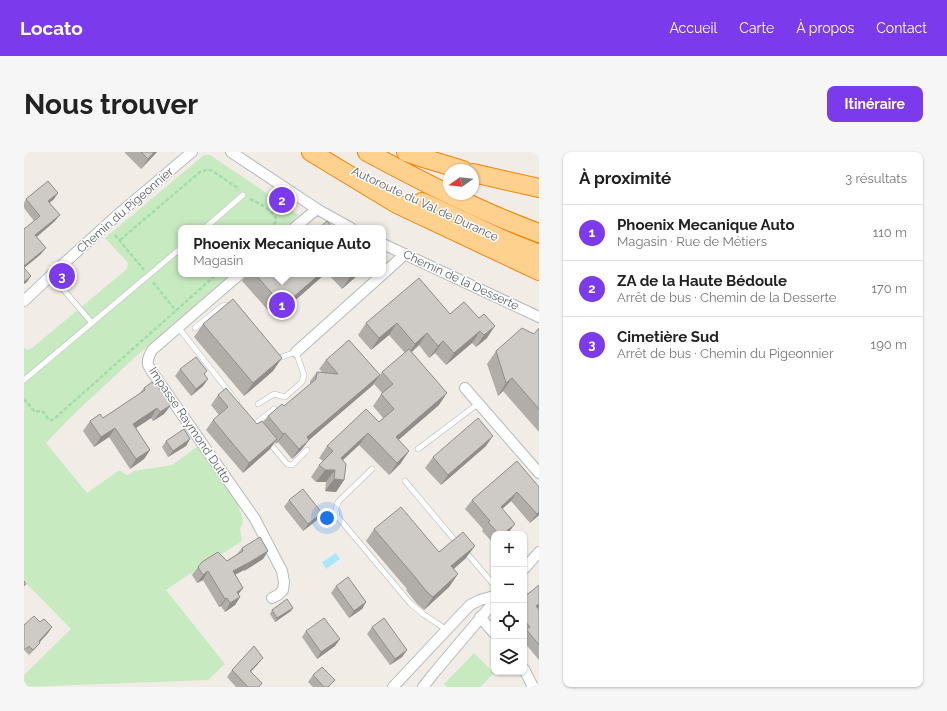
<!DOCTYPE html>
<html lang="fr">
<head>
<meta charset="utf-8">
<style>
  :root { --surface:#fff; --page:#f6f6f6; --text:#222; --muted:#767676; --line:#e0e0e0; --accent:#7c3aed }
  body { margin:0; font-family:Raleway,sans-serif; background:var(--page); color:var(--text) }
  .controls { position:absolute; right:12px; bottom:12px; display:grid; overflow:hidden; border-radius:8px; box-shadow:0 1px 3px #0004 }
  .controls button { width:36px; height:36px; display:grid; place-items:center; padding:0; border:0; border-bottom:1px solid var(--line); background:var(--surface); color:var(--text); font:20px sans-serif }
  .compass { position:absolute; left:419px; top:12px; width:36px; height:36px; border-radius:50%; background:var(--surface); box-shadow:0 1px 3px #0004; rotate:256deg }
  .you { position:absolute; left:303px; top:366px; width:14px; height:14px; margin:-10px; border:3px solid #fff; border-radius:50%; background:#1a73e8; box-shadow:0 0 0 6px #1a73e833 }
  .badge { display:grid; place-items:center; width:26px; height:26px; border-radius:50%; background:var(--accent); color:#fff; font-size:13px; font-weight:700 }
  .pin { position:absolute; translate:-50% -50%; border:2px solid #fff; box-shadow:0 1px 4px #0006 }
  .popup { position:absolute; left:154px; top:73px; width:208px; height:52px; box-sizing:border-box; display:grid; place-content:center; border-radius:8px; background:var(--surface); filter:drop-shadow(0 1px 3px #0005); font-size:13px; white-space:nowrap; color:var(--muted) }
  .popup b { font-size:15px; color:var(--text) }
  .popup::after { content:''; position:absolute; left:50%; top:100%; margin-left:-8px; border:8px solid transparent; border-top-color:var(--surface) }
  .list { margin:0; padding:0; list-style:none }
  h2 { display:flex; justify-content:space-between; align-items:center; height:52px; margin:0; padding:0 16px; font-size:17px }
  h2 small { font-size:13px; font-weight:400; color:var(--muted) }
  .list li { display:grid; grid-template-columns:26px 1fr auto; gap:12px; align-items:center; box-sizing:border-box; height:56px; padding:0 16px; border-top:1px solid var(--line) }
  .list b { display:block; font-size:15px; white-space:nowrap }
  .list p { margin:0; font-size:13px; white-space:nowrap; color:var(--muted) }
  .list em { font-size:13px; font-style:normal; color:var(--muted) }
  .icon { flex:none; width:22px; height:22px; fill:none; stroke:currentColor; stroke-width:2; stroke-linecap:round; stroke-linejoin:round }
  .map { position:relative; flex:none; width:515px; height:535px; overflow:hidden; border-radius:8px }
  header { display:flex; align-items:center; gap:24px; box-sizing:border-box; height:56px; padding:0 20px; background:var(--accent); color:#fff }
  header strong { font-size:19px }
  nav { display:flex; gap:22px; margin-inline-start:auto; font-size:14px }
  .intro { display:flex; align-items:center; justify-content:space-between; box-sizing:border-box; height:96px; padding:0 24px }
  h1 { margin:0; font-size:28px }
  .button { padding:10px 18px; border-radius:8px; background:var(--accent); color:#fff; font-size:14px; font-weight:700 }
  main { display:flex; gap:24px; padding:0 24px }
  aside { flex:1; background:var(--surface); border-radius:8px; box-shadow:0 1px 3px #0004 }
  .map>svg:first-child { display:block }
  .green { fill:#c8eac1 }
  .water { fill:#a8e7ff }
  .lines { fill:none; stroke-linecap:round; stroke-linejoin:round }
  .lane-casing { stroke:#b6babd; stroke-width:6 }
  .street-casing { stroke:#b6babd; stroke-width:12 }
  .highway-casing { stroke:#f78200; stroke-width:20 }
  .path { stroke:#a3dca9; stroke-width:2.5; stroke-dasharray:4 2; stroke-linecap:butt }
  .lane { stroke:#fff; stroke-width:5 }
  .street { stroke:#fff; stroke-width:10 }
  .highway { stroke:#ffd18f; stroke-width:18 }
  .wall { fill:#b1aea9 }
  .shaded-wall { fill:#908d8a }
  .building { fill:#cecac5; stroke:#908d8a }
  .labels { text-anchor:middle; stroke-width:3; stroke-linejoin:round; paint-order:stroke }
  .street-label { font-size:12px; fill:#5d6367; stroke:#fff }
</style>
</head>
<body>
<header>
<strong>Locato</strong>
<nav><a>Accueil</a><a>Carte</a><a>À propos</a><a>Contact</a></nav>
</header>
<div class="intro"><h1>Nous trouver</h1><a class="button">Itinéraire</a></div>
<main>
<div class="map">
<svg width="515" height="535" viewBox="0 0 515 535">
  <rect width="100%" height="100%" fill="#f1ede6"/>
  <path class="green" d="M 180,3 L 186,3 L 275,63 L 260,76 L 157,76 L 157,122 L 207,122 L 110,206 L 48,264 L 22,291 L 63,341 L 94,319 L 98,319 L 100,322 L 104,323 L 110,319 L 148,313 L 174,294 L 213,351 L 219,367 L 218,373 L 216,376 L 218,389 L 173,418 L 168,423 L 167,421 L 142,438 L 201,512 L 184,528 L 0,535 L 0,523 L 47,477 L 0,429 L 0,195 L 3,198 L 8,196 L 103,117 L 104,111 L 81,86 Z
    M 450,501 L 470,521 L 456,535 L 423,535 L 420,532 Z"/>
  <path class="water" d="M 312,401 L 316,407 L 302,417 L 298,410 Z"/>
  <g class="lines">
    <defs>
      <path id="lane" d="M 181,76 L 219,43
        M 27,123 L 68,171
        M 154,175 L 213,250
        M 171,176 L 198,154 L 204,153 L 206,155
        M 0,228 L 157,96
        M 234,252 L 250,242 L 261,245 L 278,230 L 280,223 L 272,200 L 255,206 L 252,205
        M 231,272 L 250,257
        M 244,289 L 263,312 L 268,313 L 283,298
        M 394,297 L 455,251
        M 348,317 L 314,350 L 312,357 L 313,364 L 386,451 L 399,462 L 423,478
        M 381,329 L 434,392
        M 441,399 L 470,433"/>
      <path id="street" d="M 207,0 L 293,57 L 327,76
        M 270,76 L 293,57
        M 359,92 L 436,128 L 515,165
        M 216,122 L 128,198 C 121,211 123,213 131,224 L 231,367 L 258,419 L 260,430 L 259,438 L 254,443 L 248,446
        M 359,122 L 381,102
        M 0,149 L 37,114 L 98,59 L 168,0
        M 272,200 L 359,122
        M 441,236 L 515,321
        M 500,417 L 515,400
        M 456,465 L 470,481
        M 500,517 L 509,535
        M 369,535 L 446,453 L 456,448 L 470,444
        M 399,535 L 410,521 L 470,450"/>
      <path id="highway" d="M 287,0 L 373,52 L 515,119
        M 343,0 C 399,30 455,59 515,81
        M 382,0 L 399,6 L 439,18
        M 449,21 L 515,36
        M 398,50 L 487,91 L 515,102"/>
    </defs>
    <use href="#lane" class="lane-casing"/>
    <use href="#street" class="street-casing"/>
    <use href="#highway" class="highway-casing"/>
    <path class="path" d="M 226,47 C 233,50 254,61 252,69 C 251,72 248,74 246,76
      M 91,83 L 120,118
      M 96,88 L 176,20 C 181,18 184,17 189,19 L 212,35 L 215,38
      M 129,130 L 152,159
      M 0,247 L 11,260 L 16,259 L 19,260 L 25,268 L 28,268 L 30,267 L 193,122"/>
    <use href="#lane" class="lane"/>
    <use href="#street" class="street"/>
    <use href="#highway" class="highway"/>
  </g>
  <path class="wall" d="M 101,0 L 133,0 L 117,17 L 101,1 Z
    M 34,41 L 30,47 L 25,51 L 31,69 L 12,85 L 17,102 L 0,116 L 3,130 L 0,132 L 0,77 L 10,69 L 0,56 L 0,51 L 2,47 Z
    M 223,122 L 301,122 L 251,166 L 218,129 Z
    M 304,122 L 335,122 L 318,137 Z
    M 440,150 L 463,186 L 452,195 L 448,191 L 422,213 L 411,201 L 405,206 L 395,193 L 388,200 L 415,253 L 374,288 L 377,311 L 365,323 L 335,293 L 319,308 L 320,328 L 312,340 L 301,339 L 302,330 L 292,330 L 287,325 L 295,313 L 299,309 L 295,306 L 303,294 L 355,270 L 359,266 L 349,254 L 358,241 L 350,232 L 358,220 L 381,201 L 365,183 L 347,198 L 334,183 L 342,171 L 426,162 Z
    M 179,172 L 249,219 L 220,244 L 170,185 Z
    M 515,176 L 515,280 L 479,239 L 474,244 L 463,212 L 472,199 L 510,182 Z
    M 302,208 L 356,223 L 349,233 L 285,288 L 278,297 L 268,307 L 254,290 L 252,292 L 251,290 L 246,297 L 219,321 L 182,278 L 189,268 L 195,263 L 187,253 L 194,243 L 233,272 L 239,270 L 244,264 L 260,254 L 286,232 L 286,229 L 293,220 L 298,220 L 295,217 Z
    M 156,217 L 180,223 L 184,227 L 179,234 L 167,244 L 151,224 Z
    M 131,234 L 147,253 L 140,262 L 129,269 L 127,266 L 112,276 L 126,298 L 120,307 L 106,317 L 85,285 L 70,295 L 59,279 L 66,269 L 79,266 L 115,242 L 120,236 Z
    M 166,287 L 162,294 L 144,305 L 138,295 L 142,289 Z
    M 462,294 L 417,333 L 401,316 L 409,305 Z
    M 493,309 L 515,363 L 506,371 L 487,349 L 478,357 L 485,380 L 483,382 L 470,382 L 470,392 L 458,379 L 459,377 L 441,357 L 448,348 Z
    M 265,348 L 298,361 L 293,368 L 279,379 L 260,355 Z
    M 350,377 L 415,400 L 442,406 L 430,417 L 434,422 L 425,435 L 400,458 L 393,452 L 382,438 L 383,437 L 342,389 Z
    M 218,396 L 244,399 L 239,407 L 220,419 L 220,418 L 211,423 L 219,436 L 214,442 L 216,445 L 211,453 L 201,460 L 197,454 L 195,455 L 179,428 L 173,431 L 168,423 L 178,410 L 203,409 L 213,402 Z
    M 515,433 L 515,456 L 514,456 L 515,458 L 515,508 L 500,490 L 500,445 Z
    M 312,434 L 342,450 L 338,457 L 325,466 L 307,441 Z
    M 248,458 L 267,459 L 251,470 L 246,462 Z
    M 16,470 L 28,475 L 24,481 L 16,490 L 16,491 L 12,496 L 5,503 L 1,499 Z
    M 348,475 L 383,498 L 378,505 L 366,513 L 343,482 Z
    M 282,479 L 316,487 L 311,494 L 293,507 L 278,485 Z
    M 234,512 L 227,520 L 236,535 L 212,535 L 203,525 L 208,518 Z
    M 289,523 L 306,535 L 289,535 L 284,530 Z"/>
  <path class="shaded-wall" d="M 130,0 L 133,0 L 117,17 L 124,7 Z
    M 34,41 L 30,47 L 20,56 L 24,49 Z
    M 36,63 L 31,69 L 7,90 L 11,83 Z
    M 22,96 L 17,102 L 0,116 L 0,114 Z
    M 296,122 L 301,122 L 251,166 L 259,154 Z
    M 330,122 L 335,122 L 318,137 L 326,125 Z
    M 7,124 L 3,130 L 0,132 L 0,130 Z
    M 373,171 L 365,183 L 347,198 L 355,186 Z
    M 471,174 L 463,186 L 452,195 L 460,183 Z
    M 456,179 L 448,191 L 422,213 L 430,201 Z
    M 403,181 L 395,193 L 383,204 L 391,192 Z
    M 419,189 L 411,201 L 405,206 L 414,194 Z
    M 258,206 L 249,219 L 220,244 L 229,231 Z
    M 356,223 L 349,233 L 285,288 L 278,297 L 268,307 L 283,285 Z
    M 488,226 L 479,239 L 474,244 L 482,231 Z
    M 184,227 L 179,234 L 167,244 L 172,237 Z
    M 423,241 L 415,253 L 364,297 L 372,285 Z
    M 147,253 L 140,262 L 129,269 L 136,260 Z
    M 133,256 L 127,266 L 103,282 L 109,272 Z
    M 91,276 L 85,285 L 70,295 L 77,285 Z
    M 261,281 L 254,290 L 252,292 L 259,282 Z
    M 344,281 L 335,293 L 308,318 L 317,306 Z
    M 469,284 L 462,294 L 417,333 L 424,323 Z
    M 166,287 L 162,294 L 144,305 L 149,299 Z
    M 253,287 L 246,297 L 219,321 L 225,311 Z
    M 126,298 L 120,307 L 106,317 L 112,307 Z
    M 385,299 L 377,311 L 365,323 L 373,311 Z
    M 301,318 L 311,318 L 302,330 L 292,330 Z
    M 310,327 L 320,328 L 312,340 L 301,339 Z
    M 493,340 L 487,349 L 470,364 L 477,355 Z
    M 515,360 L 515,363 L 506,371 L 513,362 Z
    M 298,361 L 293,368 L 279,379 L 284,372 Z
    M 491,372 L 485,380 L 483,382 L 479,382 Z
    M 451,394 L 442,406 L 418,427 L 427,414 Z
    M 244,399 L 239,407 L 220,419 L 226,410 Z
    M 226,410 L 220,418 L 203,427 L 209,419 Z
    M 184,419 L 179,428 L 173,431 L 179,423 Z
    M 434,422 L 425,435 L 400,458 L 409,445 Z
    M 219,436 L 213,444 L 213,440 Z
    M 216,445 L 211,453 L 201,460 L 206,451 Z
    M 203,446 L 197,454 L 195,455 L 201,447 Z
    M 342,450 L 338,457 L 325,466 L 330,459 Z
    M 515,452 L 515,456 L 506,462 L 512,454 Z
    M 269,456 L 267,459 L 251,470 L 253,466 Z
    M 28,475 L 24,481 L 11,495 L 15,489 Z
    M 316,487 L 311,494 L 293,507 L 297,500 Z
    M 383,498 L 378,505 L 366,513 L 371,507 Z
    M 239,506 L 234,512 L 221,525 L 226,519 Z"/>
  <path class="building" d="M 117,0 L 130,0 L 124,7 Z
    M 24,29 L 34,41 L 24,49 L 36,63 L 11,83 L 22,96 L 0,114 L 0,77 L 16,64 L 2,47 Z
    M 303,69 L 309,76 L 295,76 Z
    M 0,116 L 7,124 L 0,130 Z
    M 231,122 L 296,122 L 259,154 Z
    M 323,122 L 330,122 L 326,125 Z
    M 395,126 L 426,162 L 440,150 L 455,166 L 460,162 L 471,174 L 460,183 L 456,179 L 430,201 L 419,189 L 414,194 L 403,181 L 391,192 L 373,171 L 355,186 L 342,171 Z
    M 209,147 L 258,206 L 229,231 L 179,172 Z
    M 498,176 L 510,182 L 515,176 L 515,257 L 488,226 L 482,231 L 472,199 Z
    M 325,188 L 356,223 L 283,285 L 285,288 L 275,297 L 261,281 L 259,282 L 244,264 L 258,252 L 260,254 L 292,227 L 293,220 L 314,222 L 302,208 Z
    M 385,197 L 423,241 L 372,285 L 385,299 L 373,311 L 344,281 L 317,306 L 322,312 L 320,328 L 310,327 L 311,318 L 301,318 L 295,313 L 309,299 L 303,294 L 342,257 L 355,270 L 370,257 L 357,242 L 369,232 L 358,220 Z
    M 172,205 L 183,219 L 180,222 L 184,227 L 172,237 L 156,217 Z
    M 128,230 L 131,234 L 133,233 L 147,253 L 136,260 L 133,256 L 109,272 L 126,298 L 112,307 L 91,276 L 77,285 L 66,269 L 76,262 L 79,266 L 121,238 L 120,236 Z
    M 202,236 L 233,272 L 238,269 L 253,287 L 225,311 L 189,268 L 204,255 L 194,243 Z
    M 454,266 L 469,284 L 424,323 L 409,305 Z
    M 160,277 L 166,287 L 149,299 L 142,289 Z
    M 493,309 L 515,335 L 515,360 L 513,362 L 493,340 L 477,355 L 491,372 L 479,382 L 475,382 L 464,370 L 466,369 L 448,348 Z
    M 279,337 L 298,361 L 284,372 L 265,348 Z
    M 377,355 L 415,400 L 439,380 L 451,394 L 427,414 L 434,422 L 409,445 L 402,439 L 391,425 L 350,377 Z
    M 236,385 L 244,399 L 226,410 L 209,419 L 219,436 L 213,440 L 216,445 L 206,451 L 203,446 L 201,447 L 184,419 L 179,423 L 174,415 L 178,410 L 194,400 L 203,409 L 219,399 L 218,396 Z
    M 324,425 L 342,450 L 330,459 L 312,434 Z
    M 0,429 L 2,432 L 0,434 Z
    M 515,433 L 515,452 L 512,454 L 515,458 L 515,493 L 502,477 L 506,475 L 500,468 L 500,445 Z
    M 263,447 L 269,456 L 253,466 L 248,458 Z
    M 10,464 L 16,470 L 20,467 L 28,475 L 15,489 L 16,491 L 9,498 L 5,494 L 0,498 L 0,473 Z
    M 300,466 L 316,487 L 297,500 L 282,479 Z
    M 360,466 L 383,498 L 371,507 L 348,475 Z
    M 230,494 L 239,506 L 226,519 L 238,531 L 235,535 L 224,535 L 208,518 Z
    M 298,515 L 311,528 L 304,535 L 300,535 L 289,523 Z"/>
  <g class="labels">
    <g class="street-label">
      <text transform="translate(401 52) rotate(25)" y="4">Autoroute du Val de Durance</text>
      <text transform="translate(101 58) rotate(-41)" y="4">Chemin du Pigeonnier</text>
      <text transform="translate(437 128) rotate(25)" y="4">Chemin de la Desserte</text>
      <text transform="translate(166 273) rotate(56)" y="4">Impasse Raymond Dutto</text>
    </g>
  </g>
</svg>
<div class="controls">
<button>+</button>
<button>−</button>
<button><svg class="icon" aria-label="locate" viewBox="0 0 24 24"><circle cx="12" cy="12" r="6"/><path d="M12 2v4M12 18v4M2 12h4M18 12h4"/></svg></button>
<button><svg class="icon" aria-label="layers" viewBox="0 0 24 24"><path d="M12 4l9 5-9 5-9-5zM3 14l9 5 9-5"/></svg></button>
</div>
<svg class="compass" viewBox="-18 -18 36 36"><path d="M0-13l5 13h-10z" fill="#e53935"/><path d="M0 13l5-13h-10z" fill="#767676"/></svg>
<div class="you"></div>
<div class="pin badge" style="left:258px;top:153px">1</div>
<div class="popup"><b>Phoenix Mecanique Auto</b>Magasin</div>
<div class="pin badge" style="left:258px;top:48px">2</div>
<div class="pin badge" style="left:38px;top:124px">3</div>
</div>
<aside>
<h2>À proximité<small>3 résultats</small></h2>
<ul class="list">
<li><span class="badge">1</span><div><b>Phoenix Mecanique Auto</b><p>Magasin · Rue de Métiers</p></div><em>110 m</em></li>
<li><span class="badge">2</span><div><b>ZA de la Haute Bédoule</b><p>Arrêt de bus · Chemin de la Desserte</p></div><em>170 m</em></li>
<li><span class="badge">3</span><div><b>Cimetière Sud</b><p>Arrêt de bus · Chemin du Pigeonnier</p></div><em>190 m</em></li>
</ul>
</aside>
</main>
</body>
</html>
